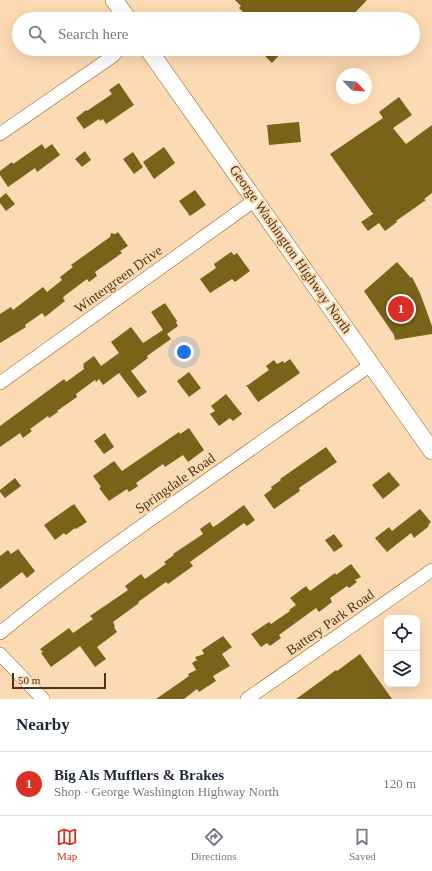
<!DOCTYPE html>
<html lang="en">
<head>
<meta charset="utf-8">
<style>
  :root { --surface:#fff; --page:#f2f2f3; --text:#1f2937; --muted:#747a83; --line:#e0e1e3; --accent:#d93025 }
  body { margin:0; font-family:Georgia,serif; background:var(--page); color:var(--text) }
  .controls { position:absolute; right:12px; bottom:12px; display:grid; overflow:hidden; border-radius:8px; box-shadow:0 4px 16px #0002 }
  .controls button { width:36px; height:36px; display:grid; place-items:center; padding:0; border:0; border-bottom:1px solid var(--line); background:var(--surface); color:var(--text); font:20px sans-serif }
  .compass { position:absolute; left:336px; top:68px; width:36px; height:36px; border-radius:50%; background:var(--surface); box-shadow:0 4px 16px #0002; rotate:115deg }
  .scale { position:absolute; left:12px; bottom:10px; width:94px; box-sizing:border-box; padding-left:4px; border:2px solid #4c3619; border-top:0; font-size:11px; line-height:14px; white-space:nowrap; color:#4c3619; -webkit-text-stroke:3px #fcdab3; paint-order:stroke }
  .you { position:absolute; left:184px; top:352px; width:14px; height:14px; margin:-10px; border:3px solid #fff; border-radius:50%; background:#1a73e8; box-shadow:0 0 0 6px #1a73e833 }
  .badge { display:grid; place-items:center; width:26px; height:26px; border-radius:50%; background:var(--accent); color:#fff; font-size:13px; font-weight:700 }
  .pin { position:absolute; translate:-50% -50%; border:2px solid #fff; box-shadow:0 1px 4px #0006 }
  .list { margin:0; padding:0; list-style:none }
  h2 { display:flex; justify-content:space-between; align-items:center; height:52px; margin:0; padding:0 16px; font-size:17px }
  h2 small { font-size:13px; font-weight:400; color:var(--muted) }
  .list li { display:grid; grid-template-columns:26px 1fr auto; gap:12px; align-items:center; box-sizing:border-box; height:64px; padding:0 16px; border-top:1px solid var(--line) }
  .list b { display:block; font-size:15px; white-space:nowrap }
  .list p { margin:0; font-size:13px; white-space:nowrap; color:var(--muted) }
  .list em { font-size:13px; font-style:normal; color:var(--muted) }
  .icon { flex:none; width:22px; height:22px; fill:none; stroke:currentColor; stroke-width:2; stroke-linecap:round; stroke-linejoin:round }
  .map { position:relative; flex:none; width:432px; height:699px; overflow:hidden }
  .search { position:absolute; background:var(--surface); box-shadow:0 4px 16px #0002; left:12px; right:12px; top:12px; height:44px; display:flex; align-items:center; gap:10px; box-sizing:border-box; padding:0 14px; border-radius:22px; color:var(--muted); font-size:15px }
  .sheet { height:116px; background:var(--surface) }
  nav { display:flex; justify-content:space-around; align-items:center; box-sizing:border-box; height:56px; border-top:1px solid var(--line); background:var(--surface); font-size:11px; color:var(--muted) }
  nav a { display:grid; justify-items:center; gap:2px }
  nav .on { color:var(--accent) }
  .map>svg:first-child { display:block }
  .building { fill:#796318 }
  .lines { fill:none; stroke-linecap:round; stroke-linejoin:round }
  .minor-casing { stroke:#905e10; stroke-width:14 }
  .major-casing { stroke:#905e10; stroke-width:18 }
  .minor { stroke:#fff; stroke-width:13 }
  .major { stroke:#fff; stroke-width:17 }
  .labels { text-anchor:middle; stroke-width:4; stroke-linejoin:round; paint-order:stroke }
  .street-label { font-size:14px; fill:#4c3619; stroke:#fcdab3 }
</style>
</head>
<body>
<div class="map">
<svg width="432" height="699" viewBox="0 0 432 699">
  <rect width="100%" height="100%" fill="#fcdab3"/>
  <path class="building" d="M 235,0 L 367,0 L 349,19 L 250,19 L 239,8 L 241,6 Z
    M 258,49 L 285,49 L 272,63 Z
    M 119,83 L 134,105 L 106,124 L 103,119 L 100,121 L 99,119 L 84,129 L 76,118 L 86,110 L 87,111 L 112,94 L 109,90 Z
    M 399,97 L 412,115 L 393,128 L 406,144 L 432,125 L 432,193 L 424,199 L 426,200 L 396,221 L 397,222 L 385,231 L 379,223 L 368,231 L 361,222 L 373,214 L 330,154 L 383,118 L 379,112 Z
    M 298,122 L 299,122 L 301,142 L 269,145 L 267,125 Z
    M 42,144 L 45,149 L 52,144 L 60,155 L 37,172 L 35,168 L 8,187 L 0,175 L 0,171 L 12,162 L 13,164 Z
    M 164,147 L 175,163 L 154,179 L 143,162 Z
    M 85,151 L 91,160 L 82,167 L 75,159 Z
    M 133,152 L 143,167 L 134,174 L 123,159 Z
    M 195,190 L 206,205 L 190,216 L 179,201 Z
    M 6,193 L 15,204 L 6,211 L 0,203 L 0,198 Z
    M 118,232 L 128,246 L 120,251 L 122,253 L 95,272 L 97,276 L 89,282 L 87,279 L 63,297 L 64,298 L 63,298 L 65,301 L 45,317 L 42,313 L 25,325 L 26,327 L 0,343 L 0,314 L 11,307 L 13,310 L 43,287 L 47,292 L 62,280 L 60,277 L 73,267 L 71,265 L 110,237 L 111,233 L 115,234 Z
    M 231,252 L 234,255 L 237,253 L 250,271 L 235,282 L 232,279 L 210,293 L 200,279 L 216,268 L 214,264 Z
    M 397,262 L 411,278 L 412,277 L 420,293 L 432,326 L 432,334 L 395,340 L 394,335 L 364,291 Z
    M 165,303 L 177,321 L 176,322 L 178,326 L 167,334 L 171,339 L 147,356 L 148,358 L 131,371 L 147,392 L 138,398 L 119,373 L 103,385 L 99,379 L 96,382 L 95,380 L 76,394 L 77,397 L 57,411 L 58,412 L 49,418 L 48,416 L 30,429 L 32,431 L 23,438 L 20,433 L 0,447 L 0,426 L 64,379 L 66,382 L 84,369 L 83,366 L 84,366 L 83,364 L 94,356 L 101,366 L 119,353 L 111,342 L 131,327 L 143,343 L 163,330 L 151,312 Z
    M 290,359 L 300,373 L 258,402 L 246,385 L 248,385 L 269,370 L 266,366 L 274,360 L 277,364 L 283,361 L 284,363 Z
    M 189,372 L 201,388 L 189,397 L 177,381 Z
    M 226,394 L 242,414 L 233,421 L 230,418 L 219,426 L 210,414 L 215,411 L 211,406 Z
    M 189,428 L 204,450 L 188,462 L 183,455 L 165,467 L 163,464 L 136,483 L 138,486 L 129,492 L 127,489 L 109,501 L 99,488 L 101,487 L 93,476 L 114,461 L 122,471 L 179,432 L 180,434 Z
    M 105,433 L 114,447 L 104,454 L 94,441 Z
    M 326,447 L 337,462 L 299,488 L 300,491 L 274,509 L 264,495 L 272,489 L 271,487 L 281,480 L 280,479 Z
    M 389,472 L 400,485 L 383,499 L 372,485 Z
    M 15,478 L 21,486 L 5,498 L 0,492 L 0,490 Z
    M 74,504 L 87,522 L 76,529 L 75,528 L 66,535 L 64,533 L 55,540 L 44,525 Z
    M 244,505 L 255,520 L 247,526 L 244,523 L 190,562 L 193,566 L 168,584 L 166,582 L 138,602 L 139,603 L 113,622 L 115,626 L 114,627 L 117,632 L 97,647 L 106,659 L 95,667 L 80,646 L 51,667 L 41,653 L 43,652 L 40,649 L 69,628 L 73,633 L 93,619 L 90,616 L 128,590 L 125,586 L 141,574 L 145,579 L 166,564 L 164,562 L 174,555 L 173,554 L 203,534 L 200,529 L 210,522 L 213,527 L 218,524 Z
    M 420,509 L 431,522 L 428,525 L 429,526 L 414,538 L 411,533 L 387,552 L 375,538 L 389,527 L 392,531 Z
    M 334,534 L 343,546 L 334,552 L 325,540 Z
    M 18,549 L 35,571 L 27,578 L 22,572 L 0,589 L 0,556 L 8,550 L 11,554 Z
    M 351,564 L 361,577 L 355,580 L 357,582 L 349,588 L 347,586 L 330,598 L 332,602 L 319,612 L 316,608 L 279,635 L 281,638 L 270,646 L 267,643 L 261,647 L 251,634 L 269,622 L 271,624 L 290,611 L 289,610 L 296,605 L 290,598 L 306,586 L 310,591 L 335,573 L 336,575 Z
    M 223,636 L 232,647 L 222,654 L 230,666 L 213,676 L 216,681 L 199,692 L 197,689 L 184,699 L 156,699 L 189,676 L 188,674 L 196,670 L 192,663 L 197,660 L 195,657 L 204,654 L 202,650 Z
    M 360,654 L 392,699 L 296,699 L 336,670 L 337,671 Z"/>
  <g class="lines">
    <defs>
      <path id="minor" d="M 0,134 L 113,56 L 119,49
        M 0,383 L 255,200
        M 0,633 C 64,580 132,532 200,485 C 257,445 315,404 372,364
        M 0,654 L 43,699
        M 247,699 L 432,570"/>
      <path id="major" d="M 114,0 L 128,19
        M 148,49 L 432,451"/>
    </defs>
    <use href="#minor" class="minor-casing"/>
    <use href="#major" class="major-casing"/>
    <use href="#minor" class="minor"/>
    <use href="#major" class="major"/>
  </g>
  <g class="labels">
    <g class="street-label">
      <text transform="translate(291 249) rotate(55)" y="5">George Washington Highway North</text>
      <text transform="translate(118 279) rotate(-36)" y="5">Wintergreen Drive</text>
      <text transform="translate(175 483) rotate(-35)" y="5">Springdale Road</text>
      <text transform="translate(330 622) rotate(-35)" y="5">Battery Park Road</text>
    </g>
  </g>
</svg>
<div class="controls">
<button><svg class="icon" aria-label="locate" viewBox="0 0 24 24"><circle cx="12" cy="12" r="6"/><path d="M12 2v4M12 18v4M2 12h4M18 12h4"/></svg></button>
<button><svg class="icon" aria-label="layers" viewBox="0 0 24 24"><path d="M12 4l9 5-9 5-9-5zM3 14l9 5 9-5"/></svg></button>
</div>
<svg class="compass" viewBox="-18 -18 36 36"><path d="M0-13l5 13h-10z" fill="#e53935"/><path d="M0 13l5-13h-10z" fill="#747a83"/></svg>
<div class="scale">50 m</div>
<div class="you"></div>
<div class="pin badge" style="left:401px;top:309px">1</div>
<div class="search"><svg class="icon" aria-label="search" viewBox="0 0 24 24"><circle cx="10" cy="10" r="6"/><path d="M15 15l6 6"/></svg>Search here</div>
</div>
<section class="sheet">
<h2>Nearby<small></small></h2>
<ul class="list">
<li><span class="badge">1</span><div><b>Big Als Mufflers &amp; Brakes</b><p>Shop · George Washington Highway North</p></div><em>120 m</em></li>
</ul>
</section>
<nav>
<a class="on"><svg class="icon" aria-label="map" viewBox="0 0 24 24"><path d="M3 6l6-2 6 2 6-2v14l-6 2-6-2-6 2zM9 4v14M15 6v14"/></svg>Map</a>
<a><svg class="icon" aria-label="directions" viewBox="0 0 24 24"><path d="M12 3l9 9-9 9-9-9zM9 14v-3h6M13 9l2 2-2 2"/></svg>Directions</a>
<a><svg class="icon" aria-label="saved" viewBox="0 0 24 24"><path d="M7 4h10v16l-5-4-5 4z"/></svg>Saved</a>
</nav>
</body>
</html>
